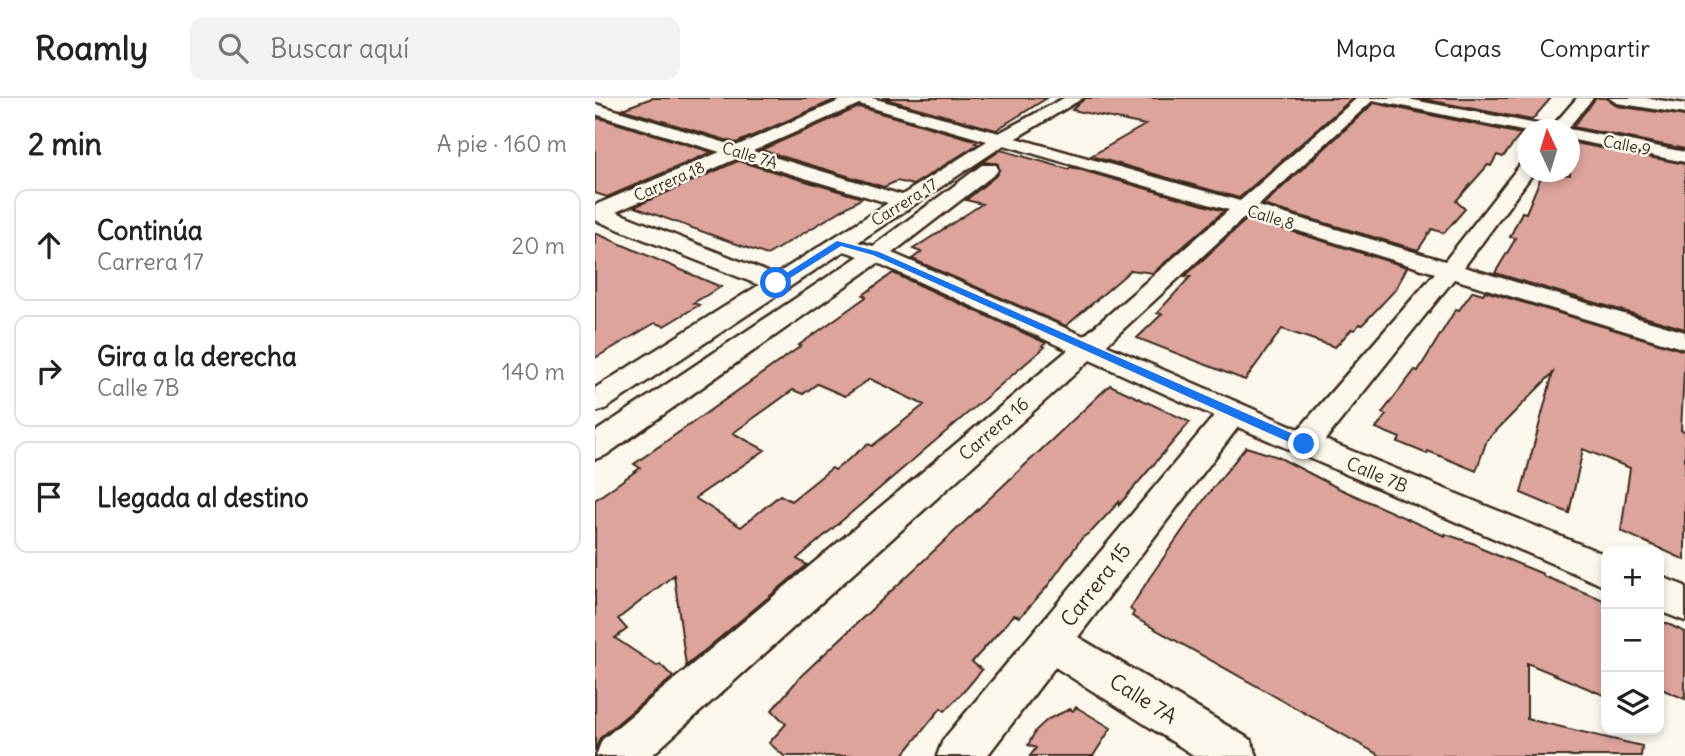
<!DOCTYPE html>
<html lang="es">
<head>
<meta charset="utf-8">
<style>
  :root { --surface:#fff; --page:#f2f2f2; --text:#222; --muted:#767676; --line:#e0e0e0 }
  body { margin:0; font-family:Delius,sans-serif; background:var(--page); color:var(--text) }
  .controls { position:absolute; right:21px; bottom:21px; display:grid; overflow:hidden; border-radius:14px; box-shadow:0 4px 10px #0003 }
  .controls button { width:63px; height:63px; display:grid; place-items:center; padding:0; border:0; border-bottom:2px solid var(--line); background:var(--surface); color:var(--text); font:35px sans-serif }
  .compass { position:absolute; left:922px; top:21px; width:63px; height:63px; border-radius:50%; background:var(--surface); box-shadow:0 4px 10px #0003; rotate:356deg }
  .stop { position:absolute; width:21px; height:21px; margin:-16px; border:5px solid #1a73e8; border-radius:50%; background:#fff }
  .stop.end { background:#1a73e8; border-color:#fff; box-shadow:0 2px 7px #0008 }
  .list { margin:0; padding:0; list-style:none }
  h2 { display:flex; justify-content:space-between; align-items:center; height:91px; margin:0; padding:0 28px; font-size:30px }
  h2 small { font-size:23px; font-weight:400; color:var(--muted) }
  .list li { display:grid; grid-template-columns:46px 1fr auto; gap:21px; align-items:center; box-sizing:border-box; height:112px; margin:0 14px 14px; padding:0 14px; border:2px solid var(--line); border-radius:14px }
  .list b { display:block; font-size:26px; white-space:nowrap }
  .list p { margin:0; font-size:23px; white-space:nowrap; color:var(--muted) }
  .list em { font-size:23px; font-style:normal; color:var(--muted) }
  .icon { flex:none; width:38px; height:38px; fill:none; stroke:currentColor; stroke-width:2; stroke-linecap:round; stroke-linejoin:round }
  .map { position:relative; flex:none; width:1090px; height:658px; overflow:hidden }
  header { display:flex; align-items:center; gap:42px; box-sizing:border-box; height:98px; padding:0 35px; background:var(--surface); border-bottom:2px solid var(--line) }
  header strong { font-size:33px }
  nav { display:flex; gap:38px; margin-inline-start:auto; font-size:24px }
  .search { width:490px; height:63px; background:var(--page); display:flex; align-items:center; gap:18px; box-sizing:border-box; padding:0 24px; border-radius:14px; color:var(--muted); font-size:26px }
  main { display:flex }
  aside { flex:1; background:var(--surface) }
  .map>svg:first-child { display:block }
  .building { fill:#dda39d; stroke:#3b2a1e; stroke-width:2; fill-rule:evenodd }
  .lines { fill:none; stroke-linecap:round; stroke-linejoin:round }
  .minor-casing { stroke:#3b2a1e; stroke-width:5 }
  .minor { fill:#fbf7ec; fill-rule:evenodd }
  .route { fill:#1a73e8 }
  .labels { text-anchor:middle; stroke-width:5; stroke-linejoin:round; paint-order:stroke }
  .far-street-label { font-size:16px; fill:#3b2a1e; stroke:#fbf7ec }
  .street-label { font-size:18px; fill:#3b2a1e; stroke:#fbf7ec }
  .near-street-label { font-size:21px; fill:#3b2a1e; stroke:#fbf7ec }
</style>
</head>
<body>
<header>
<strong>Roamly</strong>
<div class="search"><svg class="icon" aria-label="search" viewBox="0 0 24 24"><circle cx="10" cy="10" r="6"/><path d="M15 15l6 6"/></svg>Buscar aquí</div>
<nav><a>Mapa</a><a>Capas</a><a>Compartir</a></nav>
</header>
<main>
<aside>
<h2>2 min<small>A pie · 160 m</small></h2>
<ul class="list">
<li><svg class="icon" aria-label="ahead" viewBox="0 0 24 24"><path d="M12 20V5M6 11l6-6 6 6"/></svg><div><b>Continúa</b><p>Carrera 17</p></div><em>20 m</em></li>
<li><svg class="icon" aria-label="right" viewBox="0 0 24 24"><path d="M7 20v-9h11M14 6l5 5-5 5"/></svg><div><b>Gira a la derecha</b><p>Calle 7B</p></div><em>140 m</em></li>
<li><svg class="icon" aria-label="arrive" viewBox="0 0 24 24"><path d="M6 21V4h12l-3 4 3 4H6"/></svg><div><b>Llegada al destino</b></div></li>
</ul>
</aside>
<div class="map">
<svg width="1090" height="658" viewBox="0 0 1090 658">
  <rect width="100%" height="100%" fill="#fbf7ec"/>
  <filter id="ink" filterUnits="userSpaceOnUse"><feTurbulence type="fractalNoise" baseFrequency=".0143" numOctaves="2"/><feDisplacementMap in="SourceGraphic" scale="14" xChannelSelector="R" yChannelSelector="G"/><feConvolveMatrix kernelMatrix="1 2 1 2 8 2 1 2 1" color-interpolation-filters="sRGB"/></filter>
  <g filter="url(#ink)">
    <path class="building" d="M 57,0 L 244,0 L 141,45 L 27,11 Z
      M 287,0 L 452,0 L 401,32 Z
      M 490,0 L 758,0 L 644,100 L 496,58 L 550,27 L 477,12 Z
      M 822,0 L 956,0 L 937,22 Z
      M 1001,0 L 1012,0 L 1022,8 L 1090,18 L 1090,51 L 978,29 Z
      M 779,5 L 926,36 L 908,59 L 902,57 L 896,68 L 893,67 L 861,103 L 870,111 L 849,135 L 837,131 L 823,152 L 668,107 Z
      M 264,9 L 383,43 L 380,45 L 383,46 L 318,87 L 302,83 L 289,89 L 166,52 Z
      M 4,20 L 117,54 L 12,99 L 0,95 L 0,22 Z
      M 975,44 L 1090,66 L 1090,231 L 900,175 L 921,140 L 915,139 L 927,114 L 931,115 L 948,74 L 975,77 Z
      M 406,52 L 473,71 L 476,69 L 629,113 L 558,175 L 536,172 L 471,228 L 317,161 L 326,154 L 318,151 L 387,106 L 371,102 L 403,76 L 403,66 L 388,64 Z
      M 143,63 L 267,100 L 172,157 L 39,109 Z
      M 653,120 L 812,169 L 801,191 L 767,227 L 764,226 L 760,232 L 757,231 L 740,249 L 687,231 L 650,282 L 542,240 L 567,216 L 562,215 L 596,178 L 590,178 Z
      M 0,135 L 126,189 L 98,205 L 104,207 L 69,228 L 60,225 L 0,260 Z
      M 298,175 L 451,245 L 447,248 L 450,249 L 202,461 L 212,467 L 91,568 L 79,477 L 23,521 L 32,531 L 20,540 L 62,568 L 65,566 L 78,579 L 5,640 L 0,653 L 0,402 L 45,370 L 39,366 L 206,248 L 204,247 L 271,199 L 268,197 ZM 275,281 L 329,307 L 277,348 L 273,346 L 240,372 L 237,370 L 196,403 L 185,397 L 146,429 L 100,400 L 170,352 L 138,335 L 198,292 L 208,296 L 222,286 L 250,298 Z
      M 878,193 L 888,196 L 890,193 L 1090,253 L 1086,332 L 1090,333 L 1090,462 L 1026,433 L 1035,370 L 988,351 L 974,415 L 926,395 L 958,275 L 892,342 L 881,373 L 833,353 L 832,356 L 803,344 L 805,340 L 781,330 L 791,317 L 787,315 L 820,272 L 823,273 L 861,211 L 864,212 Z
      M 515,287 L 595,324 L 524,407 L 524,404 L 497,433 L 487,440 L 452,489 L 425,519 L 419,517 L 377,564 L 387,572 L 371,591 L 350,613 L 346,610 L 307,658 L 189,658 L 174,645 L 191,626 L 177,612 L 206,578 Z
      M 651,349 L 683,359 L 743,390 L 850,438 L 850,436 L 880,446 L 887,451 L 948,476 L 948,478 L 1011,503 L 1011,598 L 932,565 L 932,621 L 1047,648 L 1046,658 L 786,658 L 537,518 L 539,514 L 535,511 L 555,479 L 613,396 Z
      M 1064,522 L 1090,534 L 1090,601 L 1064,590 Z
      M 481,609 L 516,630 L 498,658 L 435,658 L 441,650 L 433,647 L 441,632 L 453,621 L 475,611 L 478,613 Z"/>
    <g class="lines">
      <defs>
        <path id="minor" d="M 251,0 L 277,0 L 404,35 L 469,0 L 488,0 L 421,40 L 645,103 L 762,0 L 808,0 L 957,29 L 982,0 L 998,0 L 972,31 L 974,31 L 1090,54 L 1090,64 L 974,41 L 974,32 L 932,34 L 778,2 L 663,108 L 850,163 L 925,67 L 932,66 L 932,74 L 939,74 L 869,169 L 1090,234 L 1090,251 L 859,181 L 730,342 L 1011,457 L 1011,489 L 643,329 L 483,539 L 656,642 L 662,658 L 600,658 L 460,569 L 392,658 L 342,658 L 348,642 L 619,318 L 495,262 L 56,658 L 1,658 L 7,642 L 473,252 L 283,165 L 11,357 L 0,361 L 0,334 L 264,158 L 249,153 L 10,311 L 0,314 L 0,290 L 164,187 L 0,122 L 0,107 L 125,54 L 0,16 L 0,6 L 141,48 ZM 264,6 L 392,43 L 307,97 L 158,53 ZM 409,47 L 634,112 L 489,238 L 297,155 L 401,75 L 403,71 L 401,67 L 387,67 L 278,148 L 263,144 ZM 143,60 L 293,105 L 180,177 L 21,114 ZM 652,117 L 840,175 L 704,331 L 511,247 Z
          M 1014,0 L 1051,0 L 1090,6 L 1090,16 L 1022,5 Z
          M 1064,478 L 1090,488 L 1090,523 L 1064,513 Z"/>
      </defs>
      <use href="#minor" class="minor-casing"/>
      <use href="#minor" class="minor"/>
    </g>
  </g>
  <path class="route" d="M 242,143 L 284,154 L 714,343 L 715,346 L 714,349 L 705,349 L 278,157 L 246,148 L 184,187 L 176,185 Z"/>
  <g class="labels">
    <g class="far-street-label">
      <text transform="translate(1032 47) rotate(11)" y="6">Calle 9</text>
      <text transform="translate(155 57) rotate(17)" y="6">Calle 7A</text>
      <text transform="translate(74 83) rotate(-24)" y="6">Carrera 18</text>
      <text transform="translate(309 104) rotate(-32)" y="6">Carrera 17</text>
      <text transform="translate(676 119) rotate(17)" y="6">Calle 8</text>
    </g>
    <g class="street-label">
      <text transform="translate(399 331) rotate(-41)" y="6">Carrera 16</text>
      <text transform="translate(782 377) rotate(23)" y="6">Calle 7B</text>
    </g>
    <g class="near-street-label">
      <text transform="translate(501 487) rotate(-52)" y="7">Carrera 15</text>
      <text transform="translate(548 601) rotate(32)" y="7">Calle 7A</text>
    </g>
  </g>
</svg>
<div class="controls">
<button>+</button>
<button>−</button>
<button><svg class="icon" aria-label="layers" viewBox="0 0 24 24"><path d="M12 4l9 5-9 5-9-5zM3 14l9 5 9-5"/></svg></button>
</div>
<svg class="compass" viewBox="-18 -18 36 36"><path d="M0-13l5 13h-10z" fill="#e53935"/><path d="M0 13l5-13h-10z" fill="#767676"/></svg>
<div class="stop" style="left:181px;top:185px"></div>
<div class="stop end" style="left:709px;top:346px"></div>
</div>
</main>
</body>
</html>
